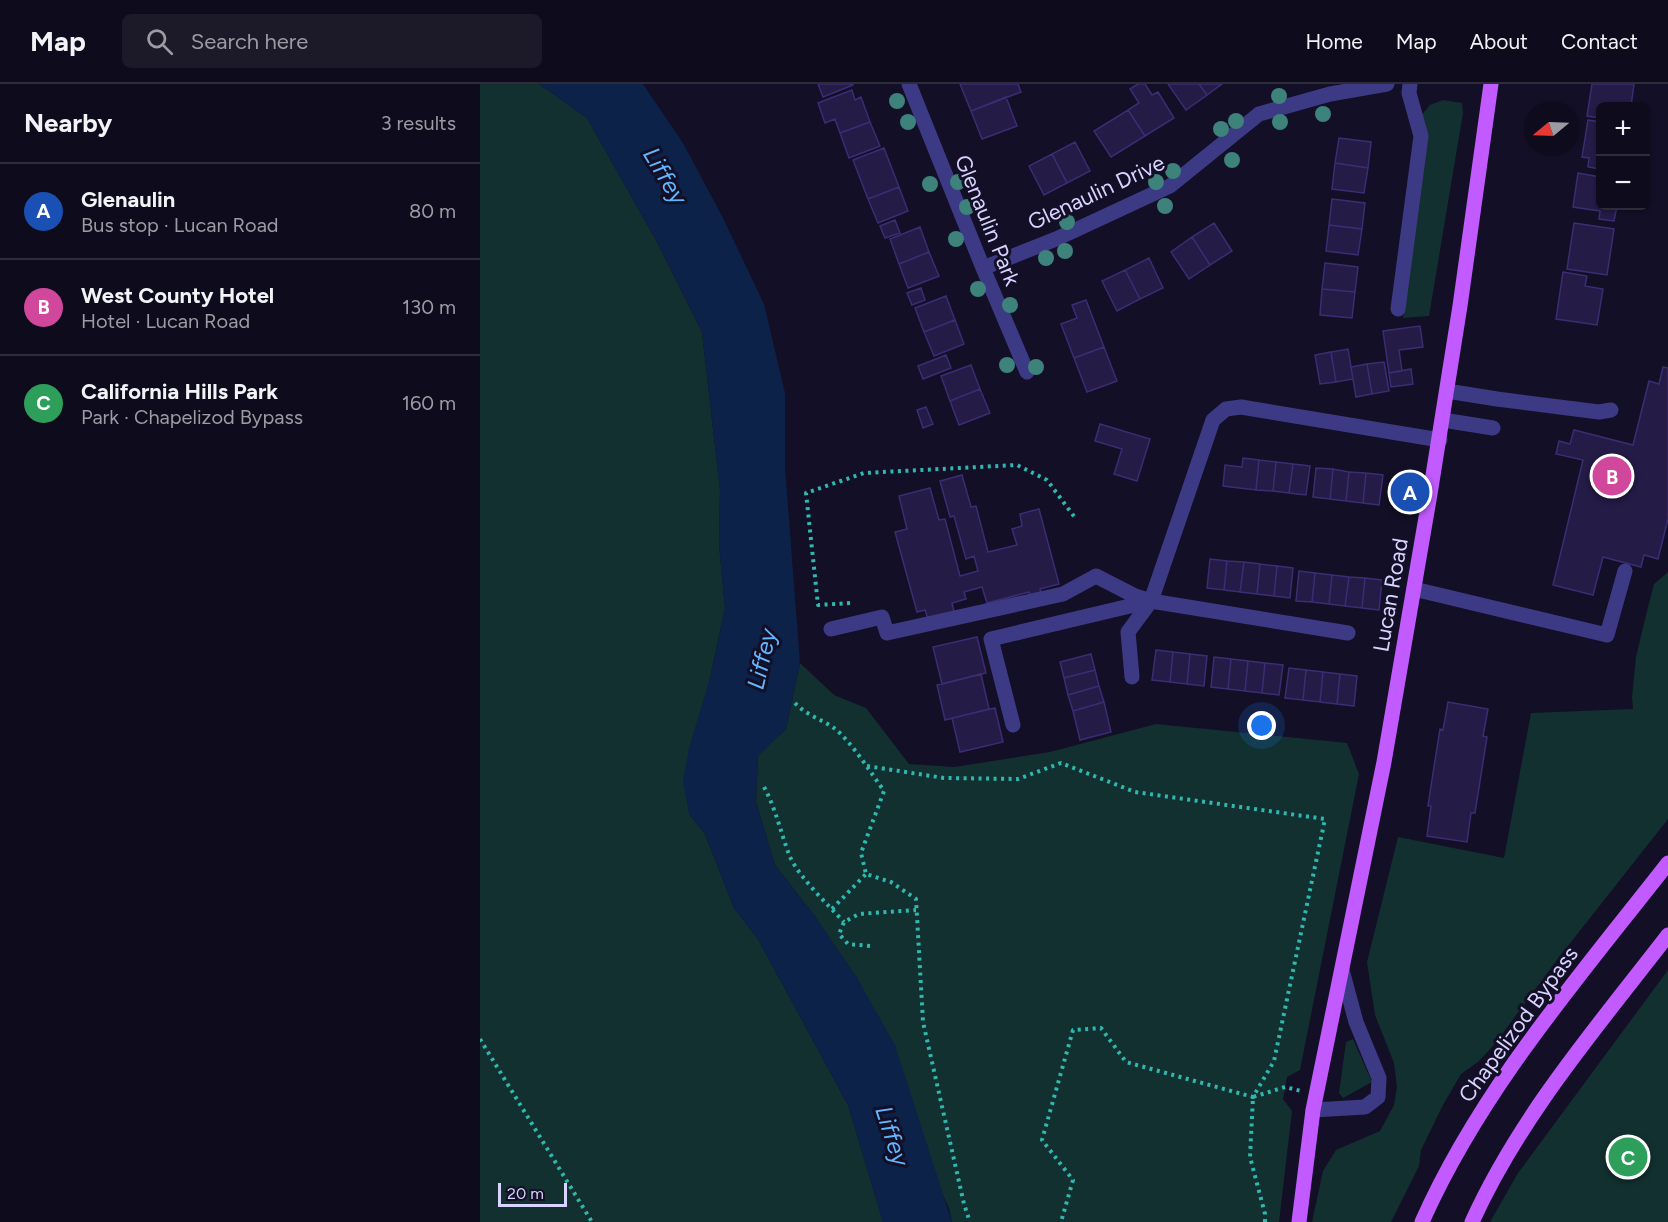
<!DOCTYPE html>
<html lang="en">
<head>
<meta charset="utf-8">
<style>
  :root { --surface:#0e0b1c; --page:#1c1929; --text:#f1f3f6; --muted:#9b9ba3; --line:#2e2b3b; --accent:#0f766e }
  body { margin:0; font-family:Figtree,sans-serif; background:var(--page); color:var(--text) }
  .controls { position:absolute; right:18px; top:18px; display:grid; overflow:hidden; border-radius:9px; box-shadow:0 2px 4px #0004 }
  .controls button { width:54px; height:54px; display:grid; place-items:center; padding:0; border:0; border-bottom:2px solid var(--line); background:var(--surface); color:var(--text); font:30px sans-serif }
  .compass { position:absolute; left:1044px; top:18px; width:54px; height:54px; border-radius:50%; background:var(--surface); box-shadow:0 2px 4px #0004; rotate:251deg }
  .scale { position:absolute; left:18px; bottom:15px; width:69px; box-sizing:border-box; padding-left:6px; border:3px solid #d9d4ff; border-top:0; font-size:16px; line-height:21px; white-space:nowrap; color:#d9d4ff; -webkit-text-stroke:4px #130f26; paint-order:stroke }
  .you { position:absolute; left:782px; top:642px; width:21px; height:21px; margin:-15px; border:4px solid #fff; border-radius:50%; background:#1a73e8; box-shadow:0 0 0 9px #1a73e833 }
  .badge { display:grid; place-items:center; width:39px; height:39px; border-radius:50%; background:var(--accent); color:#fff; font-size:20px; font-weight:700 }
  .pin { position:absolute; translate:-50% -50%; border:3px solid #fff; box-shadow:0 2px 6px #0006 }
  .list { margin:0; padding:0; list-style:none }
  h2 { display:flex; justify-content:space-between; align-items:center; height:78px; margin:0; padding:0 24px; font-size:26px }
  h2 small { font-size:20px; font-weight:400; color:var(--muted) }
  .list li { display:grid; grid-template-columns:39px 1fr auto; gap:18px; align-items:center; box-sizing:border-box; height:96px; padding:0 24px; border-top:2px solid var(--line) }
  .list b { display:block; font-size:22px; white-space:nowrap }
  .list p { margin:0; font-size:20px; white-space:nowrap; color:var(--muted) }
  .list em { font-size:20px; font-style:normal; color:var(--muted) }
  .icon { flex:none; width:33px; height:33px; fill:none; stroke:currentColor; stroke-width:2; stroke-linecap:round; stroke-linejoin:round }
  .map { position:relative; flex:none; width:1188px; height:1138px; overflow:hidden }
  header { display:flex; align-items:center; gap:36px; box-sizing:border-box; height:84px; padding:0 30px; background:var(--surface); border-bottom:2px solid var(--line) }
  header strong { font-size:28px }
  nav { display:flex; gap:33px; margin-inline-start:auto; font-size:21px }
  .search { width:420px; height:54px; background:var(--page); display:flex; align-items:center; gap:15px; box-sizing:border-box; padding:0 21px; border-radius:9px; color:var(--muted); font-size:22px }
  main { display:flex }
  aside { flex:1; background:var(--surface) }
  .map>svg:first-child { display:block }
  .green { fill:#12302f }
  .water { fill:#0c2248 }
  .building { fill:#241b47; stroke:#3b2d73; stroke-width:1.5 }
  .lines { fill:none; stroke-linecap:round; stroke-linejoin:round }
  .path { stroke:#2fb8b0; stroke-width:4; stroke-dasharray:3 4.5; stroke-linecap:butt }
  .minor { stroke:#3d3a85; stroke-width:15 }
  .major { stroke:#c25bff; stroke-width:15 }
  .tree { fill:#3d827b }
  .labels { text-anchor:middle; stroke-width:6; stroke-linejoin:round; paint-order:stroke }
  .street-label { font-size:22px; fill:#d9d4ff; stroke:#130f26 }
  .water-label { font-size:24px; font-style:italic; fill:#62b6ff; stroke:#130f26 }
</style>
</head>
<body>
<header>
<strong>Map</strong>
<div class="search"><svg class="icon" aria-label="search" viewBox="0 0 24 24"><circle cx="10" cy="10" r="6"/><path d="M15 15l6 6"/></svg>Search here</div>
<nav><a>Home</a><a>Map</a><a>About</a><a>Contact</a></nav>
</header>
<main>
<aside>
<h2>Nearby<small>3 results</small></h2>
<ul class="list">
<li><span class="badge" style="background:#1a4fb4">A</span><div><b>Glenaulin</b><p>Bus stop · Lucan Road</p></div><em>80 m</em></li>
<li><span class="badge" style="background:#d1479c">B</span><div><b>West County Hotel</b><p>Hotel · Lucan Road</p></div><em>130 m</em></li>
<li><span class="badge" style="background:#2e9e5b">C</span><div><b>California Hills Park</b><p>Park · Chapelizod Bypass</p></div><em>160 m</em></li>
</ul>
</aside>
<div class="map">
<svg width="1188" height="1138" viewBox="0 0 1188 1138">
  <rect width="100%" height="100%" fill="#130f26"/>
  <path class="green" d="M 0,0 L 59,0 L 107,34 L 177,158 L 222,248 L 240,406 L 239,460 L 245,524 L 230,594 L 209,730 L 225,750 L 254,824 L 278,855 L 368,1021 L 403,1138 L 0,1138 Z
    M 963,16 L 982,19 L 983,29 L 949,232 L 923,234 L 946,41 L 941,32 L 950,21 Z
    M 1188,488 L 1188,735 L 1080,872 L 1014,961 L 998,978 L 981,990 L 963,1021 L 941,1066 L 939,1082 L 911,1138 L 832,1138 L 843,1087 L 856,1066 L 900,1047 L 914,1021 L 917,1003 L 914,979 L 895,931 L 887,878 L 918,753 L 1024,774 L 1051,629 L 1153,625 L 1152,613 L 1156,573 L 1168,523 L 1174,500 Z
    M 320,579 L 354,611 L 386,624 L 429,680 L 474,683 L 570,668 L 676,640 L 867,659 L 879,690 L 820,986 L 807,993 L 803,1015 L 812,1027 L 799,1138 L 472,1138 L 469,1124 L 337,835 L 295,781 L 276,718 L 278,671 L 306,645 Z
    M 1188,886 L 1188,1138 L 1010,1138 L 1038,1089 Z
    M 873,955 L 892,998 L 863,1014 L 859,1009 L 866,958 Z"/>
  <path class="water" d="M 59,0 L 163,0 L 203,59 L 243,134 L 284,220 L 305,309 L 305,383 L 320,579 L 306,645 L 278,672 L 276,718 L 295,781 L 337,835 L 376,892 L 415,961 L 472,1138 L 403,1138 L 368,1021 L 278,855 L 254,824 L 225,750 L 209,730 L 203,697 L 209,664 L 230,594 L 245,524 L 239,460 L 240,406 L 222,248 L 177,158 L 107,34 Z"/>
  <path class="building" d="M 338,0 L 373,0 L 373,1 L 343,13 Z
    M 480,0 L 538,0 L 541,8 L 491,27 Z
    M 658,0 L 665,0 L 672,11 L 678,8 L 694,34 L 665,52 L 648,26 L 659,19 L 650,5 Z
    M 688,0 L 719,0 L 727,11 L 706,26 Z
    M 719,0 L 742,0 L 727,11 Z
    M 1112,0 L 1154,0 L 1151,22 L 1120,22 L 1120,34 L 1107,32 Z
    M 372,6 L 375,16 L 381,13 L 390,38 L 360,49 L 355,35 L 345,39 L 338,19 Z
    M 526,13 L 537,42 L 502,55 L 491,27 Z
    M 648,26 L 665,52 L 631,73 L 614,47 Z
    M 1108,36 L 1120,38 L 1120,85 L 1108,83 L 1109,74 L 1102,73 Z
    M 390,38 L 400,62 L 369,74 L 360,49 Z
    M 859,54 L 891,58 L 888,84 L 855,79 Z
    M 595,58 L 610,87 L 587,99 L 572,70 Z
    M 404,64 L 419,103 L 388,115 L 373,76 Z
    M 572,70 L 587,99 L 564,111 L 549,82 Z
    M 855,79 L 888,84 L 884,109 L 852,105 Z
    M 1098,89 L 1120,93 L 1120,122 L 1137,122 L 1134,137 L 1119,135 L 1120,127 L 1093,123 Z
    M 419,103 L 428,127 L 398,139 L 388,115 Z
    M 852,115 L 885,119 L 882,145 L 849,141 Z
    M 415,136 L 420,149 L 405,154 L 400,142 Z
    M 734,139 L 752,167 L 730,181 L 712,153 Z
    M 1094,139 L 1134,145 L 1127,191 L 1087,185 Z
    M 849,141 L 882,145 L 878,171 L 846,167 Z
    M 440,143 L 449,168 L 419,180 L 410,155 Z
    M 712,153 L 730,181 L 709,195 L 691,168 Z
    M 449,168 L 459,192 L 428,204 L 419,180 Z
    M 669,174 L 683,204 L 660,215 L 645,186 Z
    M 845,179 L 878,183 L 875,208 L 842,205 Z
    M 645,186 L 660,215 L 637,227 L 622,197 Z
    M 1083,188 L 1107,192 L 1105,202 L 1123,205 L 1117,241 L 1076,235 Z
    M 441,204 L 445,216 L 432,221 L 427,209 Z
    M 842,205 L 875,208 L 872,234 L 840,231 Z
    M 466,212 L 475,236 L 444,248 L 435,224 Z
    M 606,216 L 624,263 L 594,274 L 581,240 L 597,234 L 592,221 Z
    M 475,236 L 484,260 L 454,272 L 444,248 Z
    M 940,242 L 943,263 L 919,266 L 922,287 L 909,289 L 903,247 Z
    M 624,263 L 637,297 L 607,308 L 594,274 Z
    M 868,265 L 873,295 L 856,298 L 851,268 Z
    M 851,268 L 856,298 L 840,300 L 835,271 Z
    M 466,271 L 471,284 L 443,295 L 438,282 Z
    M 904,278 L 909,307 L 892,310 L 887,280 Z
    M 887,280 L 892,310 L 876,313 L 871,283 Z
    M 491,281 L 500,305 L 470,317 L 461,292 Z
    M 1183,283 L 1188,284 L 1188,435 L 1178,475 L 1164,471 L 1161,483 L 1123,473 L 1113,511 L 1073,501 L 1103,376 L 1076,370 L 1079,357 L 1090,360 L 1094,346 L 1153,361 L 1169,297 L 1179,300 Z
    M 931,285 L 933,300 L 911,303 L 909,289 Z
    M 500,305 L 510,329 L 479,341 L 470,317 Z
    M 446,323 L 453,340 L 443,344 L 437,326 Z
    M 620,340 L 670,355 L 657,397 L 634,390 L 642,365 L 615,357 Z
    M 763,374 L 779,376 L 776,406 L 743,402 L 745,381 L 762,383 Z
    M 779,376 L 796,378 L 793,407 L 776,406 Z
    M 796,378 L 813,380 L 809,409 L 793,407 Z
    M 813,380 L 830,382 L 826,411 L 809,409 Z
    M 836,384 L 853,385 L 850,415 L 833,413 Z
    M 853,385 L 869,388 L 866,417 L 850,415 Z
    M 869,388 L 886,389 L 883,419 L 866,417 Z
    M 886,389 L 903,391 L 899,421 L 883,419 Z
    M 482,391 L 491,423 L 496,422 L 508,468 L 537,461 L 532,445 L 542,442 L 540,430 L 559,425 L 579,500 L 560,505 L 563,513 L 551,516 L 549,508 L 507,519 L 502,503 L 484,508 L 486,515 L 472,519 L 474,528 L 448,535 L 445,526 L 437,528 L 415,448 L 427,445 L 419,412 L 450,404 L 459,436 L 465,435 L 480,492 L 498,487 L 494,472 L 486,475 L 474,432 L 470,433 L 460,397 Z
    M 730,475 L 747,477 L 744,506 L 727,504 Z
    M 747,477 L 764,478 L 760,508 L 744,506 Z
    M 764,478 L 780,480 L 777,510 L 760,508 Z
    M 780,480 L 797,482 L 794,512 L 777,510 Z
    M 797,482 L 813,484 L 810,514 L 794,512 Z
    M 819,487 L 835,489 L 832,518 L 816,517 Z
    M 835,489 L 852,491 L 849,520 L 832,518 Z
    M 852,491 L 869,493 L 865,522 L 849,520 Z
    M 869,493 L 885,494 L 882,524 L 865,522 Z
    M 885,494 L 902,496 L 899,526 L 882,524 Z
    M 497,553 L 506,589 L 462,600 L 453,563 Z
    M 676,566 L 693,568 L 690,598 L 672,596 Z
    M 693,568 L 710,570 L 707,600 L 690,598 Z
    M 611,570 L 615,586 L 584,594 L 580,578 Z
    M 710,570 L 727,572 L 724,602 L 707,600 Z
    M 734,573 L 751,575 L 748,605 L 731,603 Z
    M 751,575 L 768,577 L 765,607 L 748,605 Z
    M 768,577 L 785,579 L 782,609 L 765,607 Z
    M 785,579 L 803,581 L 799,611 L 782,609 Z
    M 809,584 L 826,586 L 823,616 L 805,614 Z
    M 615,586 L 619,602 L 588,611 L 584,594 Z
    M 826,586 L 843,588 L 840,618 L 823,616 Z
    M 843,588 L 860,590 L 857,620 L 840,618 Z
    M 501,590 L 509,625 L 465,636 L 457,601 Z
    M 860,590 L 877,592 L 874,622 L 857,620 Z
    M 619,602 L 624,618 L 593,627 L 588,611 Z
    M 624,618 L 631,648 L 600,656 L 593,627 Z
    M 968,618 L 1008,625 L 1003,652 L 1007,653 L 995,729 L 991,729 L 987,758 L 947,752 L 951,722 L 948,722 L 953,689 L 960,645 L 963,646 Z
    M 515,624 L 523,658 L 480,668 L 472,634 Z"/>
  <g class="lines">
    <path class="path" d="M 370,519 L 338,521 L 326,409 L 384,389 L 537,381 L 567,396 L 596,435
      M 315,619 C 326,631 341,635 354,644 C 370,656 392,690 404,707 L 381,769 L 386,790 L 411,798 L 436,815 L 443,938 L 484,1120 L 490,1138
      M 387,682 L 464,694 L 538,695 L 581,679 L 655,708 L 845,735 L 794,977 L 773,1013 L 646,978 L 621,944 L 593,946 L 562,1056 L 593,1096 L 581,1138
      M 284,703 C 296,725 301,750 310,773 C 320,794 348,821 364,838
      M 352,825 L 386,790
      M 390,862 L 368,860 L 359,850 L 364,838 L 379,830 L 436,826
      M 0,955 L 112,1138
      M 785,1138 L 785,1130 L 770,1073 L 773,1013 L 805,1003 L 821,1007"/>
    <path class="minor" d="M 429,0 L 503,184 L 547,288
      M 503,184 L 576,155 L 690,102 L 779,30 L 850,10 L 907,0
      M 918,225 L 941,52 L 929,9 L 930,0
      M 967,307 L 1017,315 L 1119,328 L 1131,326
      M 963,336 L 1013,344
      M 934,505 L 1127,551 L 1145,487
      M 351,545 L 402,533 L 407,549 L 583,510 L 616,492 L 655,512 L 671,517
      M 652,593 L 648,548 L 671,517 L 733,336 L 746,325 L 761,323 L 960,356
      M 533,641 L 511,555 L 671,517 L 868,549
      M 833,1026 L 885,1023 L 898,1013 L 899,994 L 876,938 L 862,886"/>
    <path class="major" d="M 819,1138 L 833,1026 L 904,678 L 950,410 L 980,222 L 1011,0
      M 942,1138 C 1001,1005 1099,893 1188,779
      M 992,1138 C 1040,1032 1117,943 1188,851"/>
  </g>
  <g class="tree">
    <circle cx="799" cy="12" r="8"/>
    <circle cx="417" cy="17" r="8"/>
    <circle cx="843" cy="30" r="8"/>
    <circle cx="756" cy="37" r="8"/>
    <circle cx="428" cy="38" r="8"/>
    <circle cx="800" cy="38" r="8"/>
    <circle cx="741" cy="45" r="8"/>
    <circle cx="752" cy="76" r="8"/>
    <circle cx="693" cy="87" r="8"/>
    <circle cx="478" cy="98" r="8"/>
    <circle cx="676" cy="98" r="8"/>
    <circle cx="450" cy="100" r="8"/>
    <circle cx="685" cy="122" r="8"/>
    <circle cx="487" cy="123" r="8"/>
    <circle cx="587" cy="138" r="8"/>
    <circle cx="476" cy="155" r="8"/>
    <circle cx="585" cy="167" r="8"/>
    <circle cx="566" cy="174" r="8"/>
    <circle cx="498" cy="205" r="8"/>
    <circle cx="530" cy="221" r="8"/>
    <circle cx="527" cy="281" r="8"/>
    <circle cx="556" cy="283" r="8"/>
  </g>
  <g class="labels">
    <g class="street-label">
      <text transform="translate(616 108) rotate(-25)" y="8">Glenaulin Drive</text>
      <text transform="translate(508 136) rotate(68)" y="8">Glenaulin Park</text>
      <text transform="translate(910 511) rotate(-80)" y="8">Lucan Road</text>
      <text transform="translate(1038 940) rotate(-54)" y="8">Chapelizod Bypass</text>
    </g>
    <g class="water-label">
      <text transform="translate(185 92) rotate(59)" y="8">Liffey</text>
      <text transform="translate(282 575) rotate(-77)" y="8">Liffey</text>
      <text transform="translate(412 1052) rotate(72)" y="8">Liffey</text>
    </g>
  </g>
</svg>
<div class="controls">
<button>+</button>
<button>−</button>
</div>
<svg class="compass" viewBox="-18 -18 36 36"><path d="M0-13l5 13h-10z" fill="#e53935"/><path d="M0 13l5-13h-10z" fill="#9b9ba3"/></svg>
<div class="scale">20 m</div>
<div class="you"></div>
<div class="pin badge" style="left:930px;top:408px;background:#1a4fb4">A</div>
<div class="pin badge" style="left:1132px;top:392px;background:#d1479c">B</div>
<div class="pin badge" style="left:1148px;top:1073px;background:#2e9e5b">C</div>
</div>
</main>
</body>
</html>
